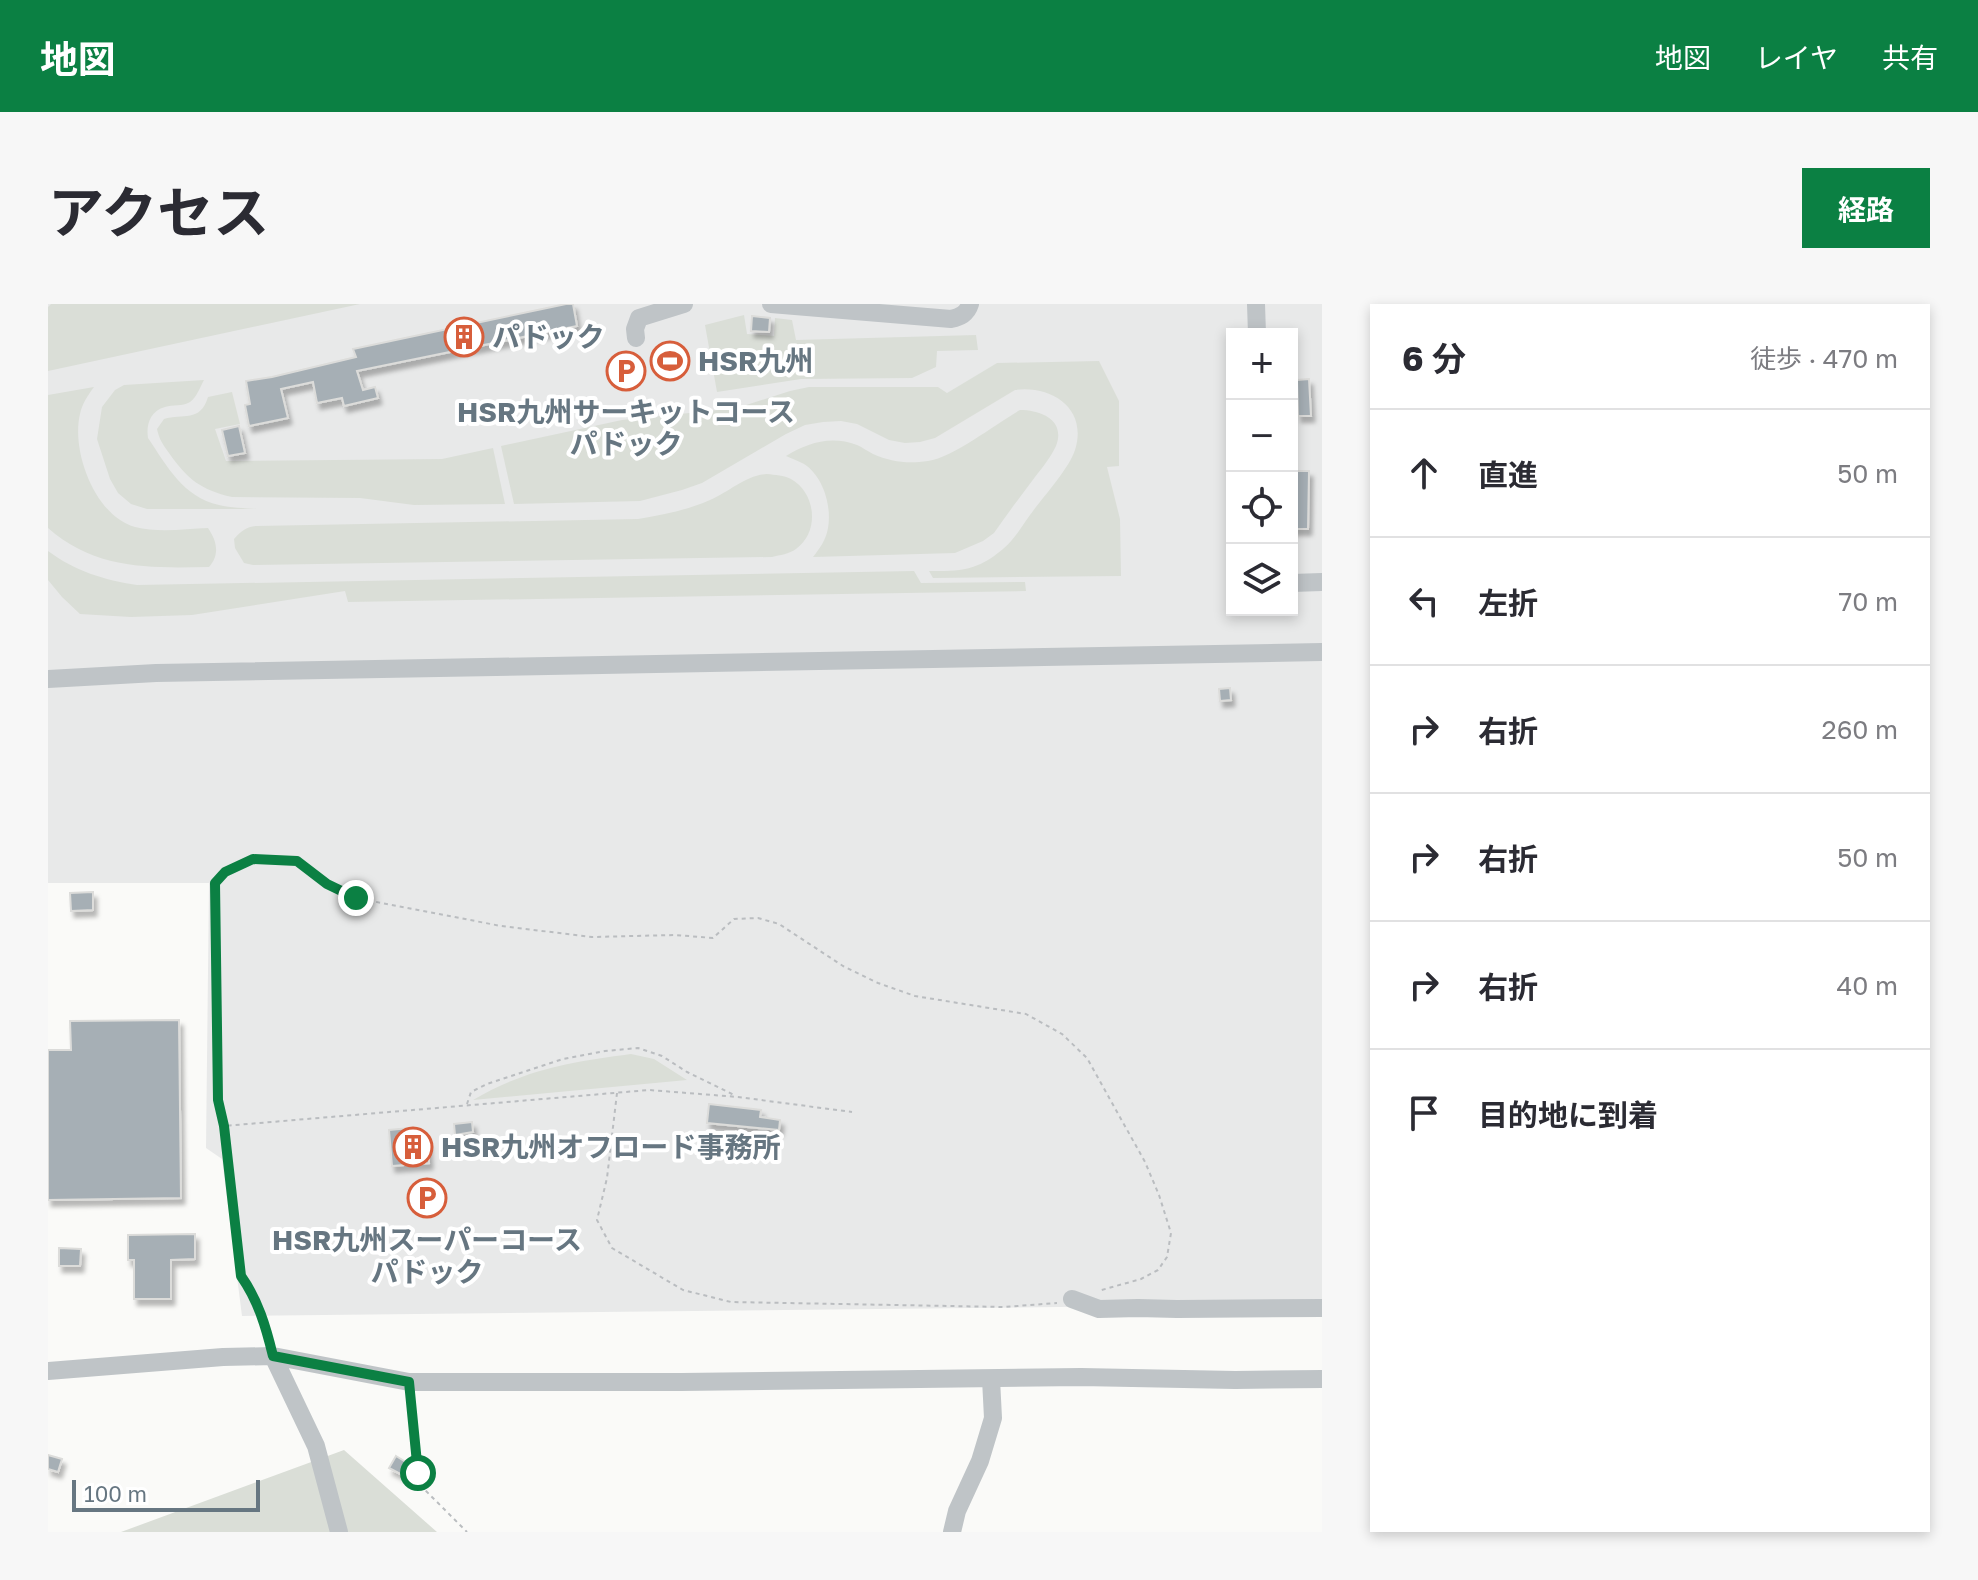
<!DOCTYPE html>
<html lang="ja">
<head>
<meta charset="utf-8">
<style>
  :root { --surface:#fff; --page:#f7f7f7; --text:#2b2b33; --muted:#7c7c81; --line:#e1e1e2; --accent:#0b8043 }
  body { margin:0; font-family:"Golos Text","Noto Sans JP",sans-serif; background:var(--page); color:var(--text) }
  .controls { position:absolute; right:24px; top:24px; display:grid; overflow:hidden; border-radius:0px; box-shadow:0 4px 12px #0003 }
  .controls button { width:72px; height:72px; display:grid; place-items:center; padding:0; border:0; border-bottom:2px solid var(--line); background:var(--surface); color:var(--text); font:40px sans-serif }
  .scale { position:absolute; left:24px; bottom:20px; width:188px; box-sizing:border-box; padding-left:8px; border:4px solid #667681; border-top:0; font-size:22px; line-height:28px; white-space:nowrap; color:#667681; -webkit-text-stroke:6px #fff; paint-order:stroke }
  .stop { position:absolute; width:24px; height:24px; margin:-18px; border:6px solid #0b8043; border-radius:50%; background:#fff }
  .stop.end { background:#0b8043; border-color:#fff; box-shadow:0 2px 8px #0008 }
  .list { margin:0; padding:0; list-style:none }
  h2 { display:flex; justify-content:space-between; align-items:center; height:104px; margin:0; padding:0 32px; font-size:34px }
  h2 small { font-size:26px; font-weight:400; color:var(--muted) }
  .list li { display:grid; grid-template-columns:52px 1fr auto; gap:24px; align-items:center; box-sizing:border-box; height:128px; padding:0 32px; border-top:2px solid var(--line) }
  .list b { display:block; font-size:30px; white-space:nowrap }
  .list em { font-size:26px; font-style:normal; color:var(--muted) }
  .icon { flex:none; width:44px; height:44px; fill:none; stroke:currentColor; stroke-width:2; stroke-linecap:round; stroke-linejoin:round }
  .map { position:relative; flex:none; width:1274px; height:1228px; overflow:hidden; border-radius:0px }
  header { display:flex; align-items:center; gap:48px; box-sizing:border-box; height:112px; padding:0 40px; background:var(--accent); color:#fff }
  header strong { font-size:38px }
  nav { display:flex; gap:44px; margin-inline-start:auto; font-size:28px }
  .intro { display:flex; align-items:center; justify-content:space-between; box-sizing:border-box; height:192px; padding:0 48px }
  h1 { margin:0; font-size:56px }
  .button { padding:20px 36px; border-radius:0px; background:var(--accent); color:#fff; font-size:28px; font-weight:700 }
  main { display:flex; gap:48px; padding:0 48px }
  aside { flex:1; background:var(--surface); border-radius:0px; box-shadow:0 4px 12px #0003 }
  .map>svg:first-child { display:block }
  .built { fill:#e8e9e9; fill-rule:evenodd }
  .green { fill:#daded7 }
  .building { fill:#a6afb5; stroke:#dcdcda; stroke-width:2; filter:url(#shadow) }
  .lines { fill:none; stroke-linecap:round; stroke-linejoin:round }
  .path { stroke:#babdc0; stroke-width:2; stroke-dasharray:4 4; stroke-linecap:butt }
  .minor { stroke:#bfc4c7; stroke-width:18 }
  .route { stroke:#0b8043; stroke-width:10 }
  .labels { text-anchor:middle; stroke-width:8; stroke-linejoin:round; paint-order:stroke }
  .poi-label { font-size:28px; font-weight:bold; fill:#667681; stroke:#fff; text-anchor:start }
</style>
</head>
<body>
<header>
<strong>地図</strong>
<nav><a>地図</a><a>レイヤ</a><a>共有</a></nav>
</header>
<div class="intro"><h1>アクセス</h1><a class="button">経路</a></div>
<main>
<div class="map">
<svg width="1274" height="1228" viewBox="0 0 1274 1228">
  <defs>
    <filter id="shadow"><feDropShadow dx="3.5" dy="6" stdDeviation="2" flood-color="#0004"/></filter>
  </defs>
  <rect width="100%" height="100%" fill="#fafaf8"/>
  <path class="built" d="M 0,0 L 1274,0 L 1274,1000 L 194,1012 L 174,855 L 158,844 L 161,579 L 0,579 ZM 1184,30 L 1244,30 L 1244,306 L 1184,306 Z"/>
  <path class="green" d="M 3,0 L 312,0 L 0,67 L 0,3 Z
    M 696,11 L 699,30 L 726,32 L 727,14 L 744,16 L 748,36 L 928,31 L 930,46 L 889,47 L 888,63 L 864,74 L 753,75 L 669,88 L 657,21 Z
    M 1051,57 L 1071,97 L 1071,162 L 1059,163 L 1072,215 L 1073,272 L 885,274 L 881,267 C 898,267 914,268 930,261 C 938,258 948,251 955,245 C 966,236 974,222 982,211 C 994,194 1021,165 1027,146 C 1040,105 1004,81 967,86 L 887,134 L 872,138 L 857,139 L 841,136 L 809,120 L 793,117 L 775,118 L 757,121 L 738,130 L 654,179 L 634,186 L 592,197 L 466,200 L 453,142 L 574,116 L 689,104 L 742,87 L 761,83 L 890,83 L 899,89 L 949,59 Z
    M 156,76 C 152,83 149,93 142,98 C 134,103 125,100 117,103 C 102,107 98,121 100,134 C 119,162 135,193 171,201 C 183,204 196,204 208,205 L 99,205 L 83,200 L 70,189 L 62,175 L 49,135 L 54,103 L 67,86 L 76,81 Z
    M 46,83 C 40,91 34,100 32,110 C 23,147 47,212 87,223 C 110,229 137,225 160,224 C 169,237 172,251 161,263 C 101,264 48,266 0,224 L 0,91 Z
    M 184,88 L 192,120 L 167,125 L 178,157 L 394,155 L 445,144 L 457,200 L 366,201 L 312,194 L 184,193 C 153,186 139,175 121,149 C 115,141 111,135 109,125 L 116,115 C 135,109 152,119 160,93 Z
    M 972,106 C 993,106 1018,116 1008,142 C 1003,153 994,164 987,173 C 973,192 959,210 946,229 L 935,237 L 907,249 L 765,253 C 772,244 778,236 780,224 C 784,202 775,172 756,160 C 751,157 744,155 738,152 C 759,139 783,131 809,141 C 814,143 819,147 825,150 C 843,158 860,160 880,157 C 906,153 947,120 972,106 Z
    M 719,170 C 727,171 736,171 743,175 C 768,189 772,228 748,245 C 741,250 732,251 724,253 L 205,261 L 196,259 L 187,244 L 186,235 C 193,227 198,223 208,222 L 590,215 C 615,211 639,206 662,196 C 681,188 698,171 719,170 Z
    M 0,247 C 27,267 56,276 89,281 L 866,267 L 873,279 L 977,278 L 978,287 L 300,298 L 297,287 L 144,311 L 83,313 L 32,310 L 14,293 L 0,276 Z
    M 583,750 L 606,755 L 639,776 L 425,796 C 478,765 523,758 583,750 Z
    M 296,1146 L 389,1228 L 73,1228 Z"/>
  <path class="building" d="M 518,0 L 525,0 L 529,22 L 309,67 L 315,86 L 327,83 L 330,94 L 296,102 L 294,94 L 269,99 L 265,78 L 233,85 L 240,114 L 201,122 L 197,101 L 202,100 L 198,77 L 224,73 L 308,53 L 305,45 Z
    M 704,12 L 722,14 L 721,28 L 703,27 Z
    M 1261,75 L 1263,112 L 1250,112 L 1249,76 Z
    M 191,122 L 197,149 L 180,152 L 174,126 Z
    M 1248,167 L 1261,167 L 1260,225 L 1244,225 L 1245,202 L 1248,202 Z
    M 1182,384 L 1183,396 L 1172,397 L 1171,385 Z
    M 45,588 L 45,606 L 23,607 L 22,589 Z
    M 131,716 L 133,894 L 0,896 L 0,746 L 23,746 L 22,717 Z
    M 661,800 L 713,806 L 712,813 L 732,816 L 731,826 L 659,819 Z
    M 424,818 L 425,828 L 407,831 L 406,820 Z
    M 362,824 L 363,839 L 380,838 L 381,859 L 344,862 L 341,826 Z
    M 147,930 L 147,955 L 123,956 L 123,995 L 86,995 L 86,956 L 80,956 L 80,931 Z
    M 11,944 L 33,945 L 32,962 L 11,962 Z
    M 0,1151 L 14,1155 L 10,1168 L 0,1165 Z
    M 348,1152 L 366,1163 L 360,1174 L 341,1164 Z"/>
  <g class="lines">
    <path class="path" d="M 569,789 L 559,874 L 549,916 L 564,944 L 635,986 L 683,998 L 956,1003 L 1009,999
      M 419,800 L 423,788 L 439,780 L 515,755 L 557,747 L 590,744 L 614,752 L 639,768 L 686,791
      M 176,822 L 170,796 L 167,579 L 177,568 L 205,555 L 249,557 L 279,580 L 308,594 L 453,622 L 544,633 L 627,631 L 665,634 L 686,615 L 710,614 L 731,620 L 795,662 L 830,679 L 867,692 L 978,710 L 1014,730 L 1039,754 L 1097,858 L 1111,891 L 1123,929 L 1119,953 L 1110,966 L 1093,975 L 1050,987
      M 221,1035 L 204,988 L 193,972 L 176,822 L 601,786 L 690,793 L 804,808
      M 362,1093 L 370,1169 L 376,1185 L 419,1228"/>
    <path class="minor" d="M 723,0 L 903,15 C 912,13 919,10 922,0
      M 1208,0 L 1209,30
      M 588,34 L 587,25 L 591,14 L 636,0
      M 1244,279 L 1274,278
      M 0,375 L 108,369 L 1274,348
      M 1024,995 L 1051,1005 L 1090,1004 L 1129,1005 L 1274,1004
      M 225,1052 L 268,1142 L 291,1228
      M 0,1067 L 175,1053 L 225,1052 L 361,1078 L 633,1078 L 1033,1073 L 1187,1076 L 1274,1075
      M 904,1228 L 909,1207 L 932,1157 L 945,1114 L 943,1075"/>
  </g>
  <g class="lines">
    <path class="route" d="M 308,594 L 279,580 L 249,557 L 205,555 L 177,568 L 167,579 L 170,796 L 176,822 L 193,972 C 210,996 218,1023 225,1052 L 361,1078 L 370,1169"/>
  </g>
  <defs>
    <symbol id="building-ring" viewBox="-11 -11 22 22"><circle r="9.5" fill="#fff" stroke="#d75e3b" stroke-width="1.5"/><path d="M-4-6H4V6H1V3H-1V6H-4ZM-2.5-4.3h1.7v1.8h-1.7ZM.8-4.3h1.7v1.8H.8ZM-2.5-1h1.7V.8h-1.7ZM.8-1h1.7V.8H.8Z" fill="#d75e3b"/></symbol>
    <symbol id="stadium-ring" viewBox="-11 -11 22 22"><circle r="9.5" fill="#fff" stroke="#d75e3b" stroke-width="1.5"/><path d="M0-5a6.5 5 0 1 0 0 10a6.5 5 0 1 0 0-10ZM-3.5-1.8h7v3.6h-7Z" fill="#d75e3b"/></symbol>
    <symbol id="parking-ring" viewBox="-11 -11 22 22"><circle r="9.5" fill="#fff" stroke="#d75e3b" stroke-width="1.5"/><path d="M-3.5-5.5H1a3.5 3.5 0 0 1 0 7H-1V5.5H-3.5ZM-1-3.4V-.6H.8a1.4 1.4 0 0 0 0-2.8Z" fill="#d75e3b"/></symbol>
  </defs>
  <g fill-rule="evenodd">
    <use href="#building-ring" x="394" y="11" width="44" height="44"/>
    <use href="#stadium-ring" x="600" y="35" width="44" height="44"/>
    <use href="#parking-ring" x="556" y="45" width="44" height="44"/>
    <use href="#building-ring" x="343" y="821" width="44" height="44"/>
    <use href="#parking-ring" x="357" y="872" width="44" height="44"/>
  </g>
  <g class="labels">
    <g class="poi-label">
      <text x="444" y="43">パドック</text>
      <text x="650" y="67">HSR九州</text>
      <text x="578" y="118" text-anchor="middle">HSR九州サーキットコース<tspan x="578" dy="32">パドック</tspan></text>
      <text x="393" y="853">HSR九州オフロード事務所</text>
      <text x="379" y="946" text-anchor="middle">HSR九州スーパーコース<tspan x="379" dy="32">パドック</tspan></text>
    </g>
  </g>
</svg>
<div class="controls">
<button>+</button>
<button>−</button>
<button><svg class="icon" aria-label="locate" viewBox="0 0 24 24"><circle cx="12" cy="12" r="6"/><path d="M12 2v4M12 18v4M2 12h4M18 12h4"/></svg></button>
<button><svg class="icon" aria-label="layers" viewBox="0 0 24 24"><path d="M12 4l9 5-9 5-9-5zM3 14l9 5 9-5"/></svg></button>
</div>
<div class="scale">100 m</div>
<div class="stop" style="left:370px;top:1169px"></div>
<div class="stop end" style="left:308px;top:594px"></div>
</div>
<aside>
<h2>6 分<small>徒歩 · 470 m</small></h2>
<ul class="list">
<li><svg class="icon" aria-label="ahead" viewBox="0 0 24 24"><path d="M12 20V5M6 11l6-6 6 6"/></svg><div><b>直進</b></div><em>50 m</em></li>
<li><svg class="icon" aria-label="left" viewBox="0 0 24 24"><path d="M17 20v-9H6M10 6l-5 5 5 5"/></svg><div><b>左折</b></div><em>70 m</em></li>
<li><svg class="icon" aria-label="right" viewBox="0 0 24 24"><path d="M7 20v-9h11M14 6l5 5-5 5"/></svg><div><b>右折</b></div><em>260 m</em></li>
<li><svg class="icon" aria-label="right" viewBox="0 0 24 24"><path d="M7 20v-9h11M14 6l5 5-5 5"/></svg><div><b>右折</b></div><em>50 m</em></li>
<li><svg class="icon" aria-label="right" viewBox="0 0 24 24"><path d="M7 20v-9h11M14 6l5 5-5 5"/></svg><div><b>右折</b></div><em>40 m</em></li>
<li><svg class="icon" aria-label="arrive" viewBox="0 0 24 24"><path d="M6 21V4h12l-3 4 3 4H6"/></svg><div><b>目的地に到着</b></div></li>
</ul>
</aside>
</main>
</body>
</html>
